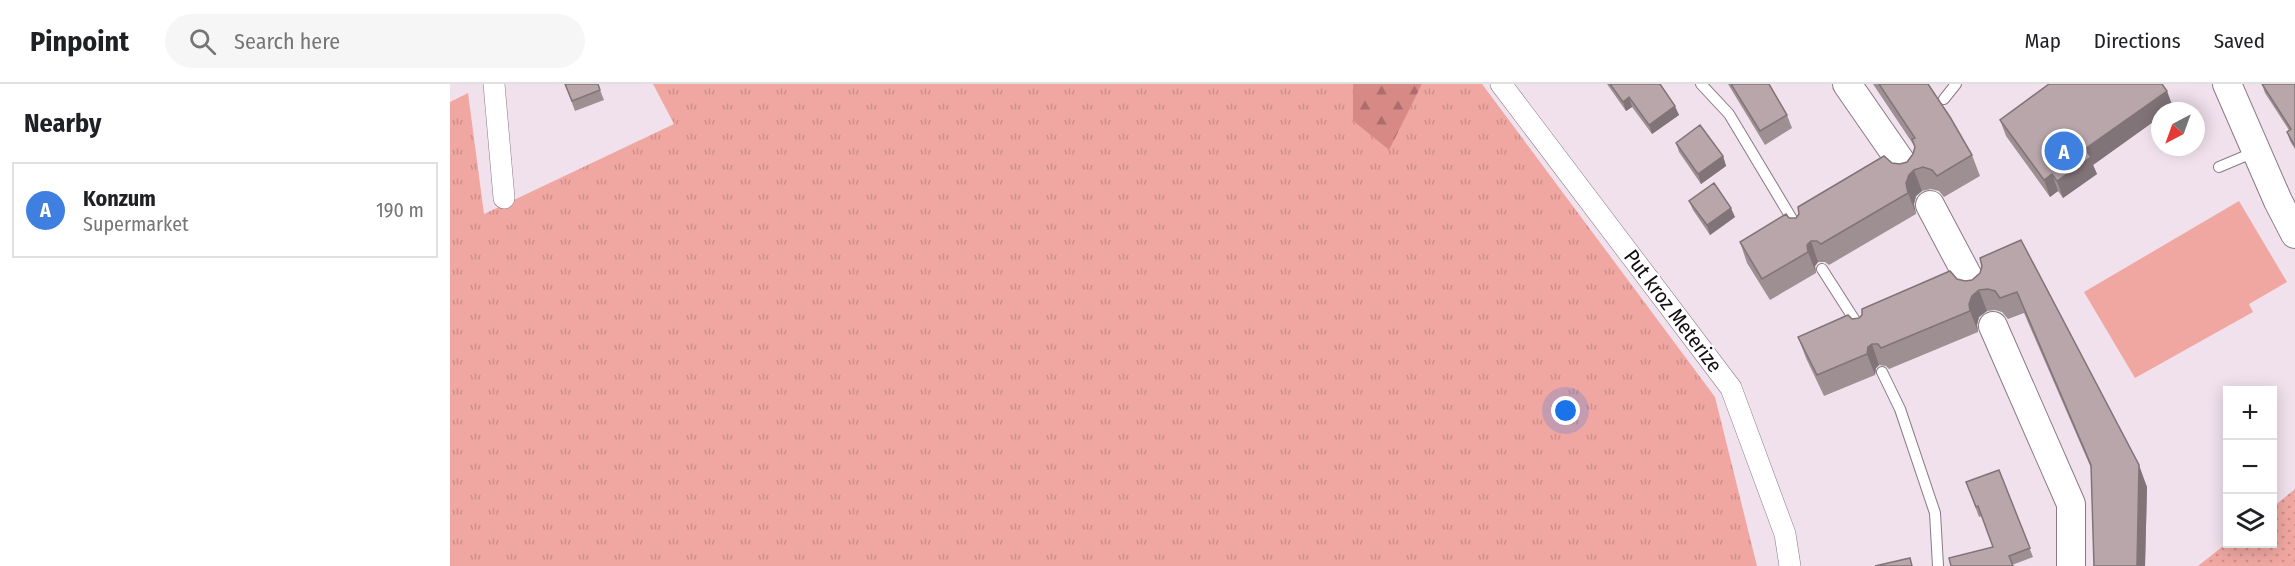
<!DOCTYPE html>
<html lang="en">
<head>
<meta charset="utf-8">
<style>
  :root { --surface:#fff; --page:#f6f6f6; --text:#202124; --muted:#757577; --line:#e0e0e0; --accent:#605622 }
  body { margin:0; font-family:"Fira Sans Condensed",sans-serif; background:var(--page); color:var(--text) }
  .controls { position:absolute; right:18px; bottom:18px; display:grid; overflow:hidden; border-radius:0px; box-shadow:0 3px 15px #0003 }
  .controls button { width:54px; height:54px; display:grid; place-items:center; padding:0; border:0; border-bottom:2px solid var(--line); background:var(--surface); color:var(--text); font:30px sans-serif }
  .compass { position:absolute; left:1701px; top:18px; width:54px; height:54px; border-radius:50%; background:var(--surface); box-shadow:0 3px 15px #0003; rotate:221deg }
  .you { position:absolute; left:1116px; top:327px; width:21px; height:21px; margin:-15px; border:4px solid #fff; border-radius:50%; background:#1a73e8; box-shadow:0 0 0 9px #1a73e833 }
  .badge { display:grid; place-items:center; width:39px; height:39px; border-radius:50%; background:var(--accent); color:#fff; font-size:20px; font-weight:700 }
  .pin { position:absolute; translate:-50% -50%; border:3px solid #fff; box-shadow:0 2px 6px #0006 }
  .list { margin:0; padding:0; list-style:none }
  h2 { display:flex; justify-content:space-between; align-items:center; height:78px; margin:0; padding:0 24px; font-size:26px }
  h2 small { font-size:20px; font-weight:400; color:var(--muted) }
  .list li { display:grid; grid-template-columns:39px 1fr auto; gap:18px; align-items:center; box-sizing:border-box; height:96px; margin:0 12px 12px; padding:0 12px; border:2px solid var(--line); border-radius:0px }
  .list b { display:block; font-size:22px; white-space:nowrap }
  .list p { margin:0; font-size:20px; white-space:nowrap; color:var(--muted) }
  .list em { font-size:20px; font-style:normal; color:var(--muted) }
  .icon { flex:none; width:33px; height:33px; fill:none; stroke:currentColor; stroke-width:2; stroke-linecap:round; stroke-linejoin:round }
  .map { position:relative; flex:none; width:1845px; height:482px; overflow:hidden }
  header { display:flex; align-items:center; gap:36px; box-sizing:border-box; height:84px; padding:0 30px; background:var(--surface); border-bottom:2px solid var(--line) }
  header strong { font-size:28px }
  nav { display:flex; gap:33px; margin-inline-start:auto; font-size:21px }
  .search { width:420px; height:54px; background:var(--page); display:flex; align-items:center; gap:15px; box-sizing:border-box; padding:0 21px; border-radius:33px; color:var(--muted); font-size:22px }
  main { display:flex }
  aside { flex:1; background:var(--surface) }
  .map>svg:first-child { display:block }
  .grass { fill:url(#grass-tufts) }
  .forest { fill:url(#forest-firs) }
  .park { fill:url(#park-dots) }
  .pitch { fill:#f0a7a2 }
  .lines { fill:none; stroke-linecap:round; stroke-linejoin:round }
  .lane-casing { stroke:#887a85; stroke-width:12 }
  .street-casing { stroke:#887a85; stroke-width:22 }
  .secondary-casing { stroke:#887a85; stroke-width:30 }
  .lane { stroke:#fff; stroke-width:10 }
  .street { stroke:#fff; stroke-width:21 }
  .secondary { stroke:#fff; stroke-width:28 }
  .wall { fill:#9e8f93 }
  .shaded-wall { fill:#817478 }
  .building { fill:#b8a6ab; stroke:#817478; stroke-width:1.5 }
  .labels { text-anchor:middle; stroke-width:4.5; stroke-linejoin:round; paint-order:stroke }
  .street-label { font-size:21px; fill:#110c10; stroke:#fff }
</style>
</head>
<body>
<header>
<strong>Pinpoint</strong>
<div class="search"><svg class="icon" aria-label="search" viewBox="0 0 24 24"><circle cx="10" cy="10" r="6"/><path d="M15 15l6 6"/></svg>Search here</div>
<nav><a>Map</a><a>Directions</a><a>Saved</a></nav>
</header>
<main>
<aside>
<h2>Nearby<small></small></h2>
<ul class="list">
<li><span class="badge" style="background:#3f7fe0">A</span><div><b>Konzum</b><p>Supermarket</p></div><em>190 m</em></li>
</ul>
</aside>
<div class="map">
<svg width="1845" height="482" viewBox="0 0 1845 482">
  <defs>
    <pattern id="grass-tufts" width="24" height="20" patternUnits="userSpaceOnUse" patternTransform="scale(1.5)"><rect width="24" height="20" fill="#f0a7a2"/><path d="M3 7l-1-3M5 7V3M7 7l1-3M15 17l-1-3M17 17v-4M19 17l1-3" fill="none" stroke="#cd8f8a"/></pattern>
    <pattern id="forest-firs" width="22" height="20" patternUnits="userSpaceOnUse" patternTransform="scale(1.5)"><rect width="22" height="20" fill="#d78985"/><path d="M5 1l3.5 6h-7zM16 11l3.5 6h-7z" fill="#ad6e6b"/></pattern>
    <pattern id="park-dots" width="8" height="8" patternUnits="userSpaceOnUse" patternTransform="scale(1.5)"><rect width="8" height="8" fill="#f0a7a2"/><path d="M2 2h.1M6 6h.1" fill="none" stroke="#cd8f8a" stroke-width="1.8" stroke-linecap="round"/></pattern>
  </defs>
  <rect width="100%" height="100%" fill="#f0e1ed"/>
  <path class="grass" d="M 203,0 L 903,0 L 903,37 L 938,65 L 972,0 L 1032,0 L 1265,313 L 1307,482 L 0,482 L 0,18 L 18,9 L 34,130 L 224,40 Z"/>
  <path class="forest" d="M 903,0 L 972,0 L 939,66 L 903,37 Z"/>
  <path class="park" d="M 1845,405 L 1845,482 L 1748,482 L 1777,459 L 1822,460 L 1823,423 Z"/>
  <path class="pitch" d="M 1789,117 L 1837,198 L 1799,220 L 1803,228 L 1685,294 L 1634,208 Z"/>
  <g class="lines">
    <defs>
      <path id="lane" d="M 1251,0 L 1279,30 L 1348,145
        M 1494,15 L 1506,0
        M 1769,83 L 1807,67
        M 1372,185 L 1411,246
        M 1432,288 L 1450,325 L 1485,429 L 1488,482"/>
      <path id="street" d="M 44,0 L 54,114
        M 1051,0 L 1281,304 L 1335,450 L 1340,482"/>
      <path id="secondary" d="M 1397,0 L 1456,85
        M 1777,0 L 1828,117 L 1845,150
        M 1480,121 L 1523,202
        M 1543,242 L 1621,420 L 1621,482"/>
    </defs>
    <use href="#lane" class="lane-casing"/>
    <use href="#street" class="street-casing"/>
    <use href="#secondary" class="secondary-casing"/>
    <use href="#lane" class="lane"/>
    <use href="#street" class="street"/>
    <use href="#secondary" class="secondary"/>
  </g>
  <path class="wall" d="M 115,0 L 150,6 L 154,16 L 125,27 Z
    M 1157,0 L 1210,0 L 1229,31 L 1202,50 L 1182,23 L 1176,27 Z
    M 1278,0 L 1319,0 L 1337,31 L 1342,44 L 1315,61 Z
    M 1423,0 L 1478,0 L 1522,71 L 1530,92 L 1494,113 L 1489,107 L 1481,105 L 1472,107 L 1466,112 L 1464,120 L 1466,130 L 1379,181 L 1375,178 L 1368,178 L 1365,182 L 1366,189 L 1320,216 L 1297,179 L 1290,158 L 1339,134 L 1346,134 L 1442,79 L 1450,80 L 1457,78 L 1463,70 L 1465,63 Z
    M 1812,0 L 1845,0 L 1845,65 L 1840,57 L 1837,48 L 1839,46 L 1815,9 Z
    M 1723,23 L 1710,27 L 1710,33 L 1643,81 L 1647,90 L 1613,114 L 1608,107 L 1600,113 L 1556,52 L 1550,36 Z
    M 1226,59 L 1273,72 L 1276,82 L 1251,100 L 1229,68 Z
    M 1239,117 L 1285,133 L 1260,151 L 1243,126 Z
    M 1571,156 L 1697,403 L 1695,482 L 1644,482 L 1641,384 L 1574,229 L 1558,235 L 1552,228 L 1545,226 L 1537,227 L 1529,233 L 1527,241 L 1528,248 L 1439,285 L 1436,282 L 1429,281 L 1426,284 L 1425,291 L 1374,312 L 1356,274 L 1348,253 L 1402,235 L 1409,234 L 1507,195 L 1515,197 L 1522,196 Z
    M 1549,386 L 1583,473 L 1562,481 L 1543,463 L 1532,432 L 1529,433 L 1516,398 Z"/>
  <path class="shaded-wall" d="M 1717,7 L 1723,23 L 1718,27 L 1710,27 L 1710,33 L 1643,81 L 1647,90 L 1613,114 L 1607,97 L 1635,65 Z
    M 1179,13 L 1182,23 L 1176,27 L 1173,18 Z
    M 1225,22 L 1229,31 L 1202,50 L 1199,41 Z
    M 1273,72 L 1276,82 L 1251,100 L 1248,90 Z
    M 1464,86 L 1472,107 L 1466,112 L 1464,120 L 1466,130 L 1458,109 L 1456,99 L 1459,91 Z
    M 1602,90 L 1608,107 L 1600,113 L 1594,96 Z
    M 1281,124 L 1285,133 L 1260,151 L 1257,141 Z
    M 1361,157 L 1368,178 L 1365,182 L 1366,189 L 1358,168 L 1357,161 Z
    M 1529,206 L 1537,227 L 1529,233 L 1527,241 L 1528,248 L 1520,227 L 1519,220 L 1522,212 Z
    M 1422,260 L 1429,281 L 1426,284 L 1425,291 L 1417,270 L 1418,263 Z
    M 1689,381 L 1697,403 L 1695,482 L 1687,482 Z"/>
  <path class="building" d="M 115,0 L 148,0 L 150,6 L 122,17 Z
    M 1160,0 L 1210,0 L 1225,22 L 1199,41 L 1179,13 L 1173,18 Z
    M 1281,0 L 1319,0 L 1337,31 L 1310,47 Z
    M 1429,0 L 1478,0 L 1500,33 L 1522,71 L 1487,92 L 1482,86 L 1473,83 L 1464,86 L 1459,91 L 1456,99 L 1458,109 L 1371,160 L 1367,157 L 1361,157 L 1357,161 L 1358,168 L 1312,195 L 1290,158 L 1336,130 L 1339,134 L 1346,134 L 1349,130 L 1348,123 L 1434,72 L 1442,79 L 1450,80 L 1457,78 L 1463,70 L 1465,63 L 1462,55 L 1465,54 Z
    M 1599,0 L 1712,0 L 1717,7 L 1635,65 L 1641,73 L 1607,97 L 1602,90 L 1594,96 L 1550,36 Z
    M 1812,0 L 1845,0 L 1845,62 L 1837,48 L 1841,45 Z
    M 1250,41 L 1273,72 L 1248,90 L 1226,59 Z
    M 1264,99 L 1281,124 L 1257,141 L 1239,117 Z
    M 1571,156 L 1689,381 L 1687,482 L 1644,482 L 1641,381 L 1567,208 L 1550,214 L 1545,207 L 1538,205 L 1529,206 L 1522,212 L 1519,220 L 1520,227 L 1431,264 L 1428,260 L 1422,260 L 1418,263 L 1417,270 L 1367,291 L 1348,253 L 1398,231 L 1402,235 L 1409,234 L 1412,231 L 1412,225 L 1500,187 L 1507,195 L 1515,197 L 1522,196 L 1530,189 L 1532,182 L 1530,174 Z
    M 1549,386 L 1580,464 L 1559,472 L 1563,482 L 1501,482 L 1499,474 L 1543,463 L 1528,422 L 1526,423 L 1516,398 Z
    M 1460,474 L 1462,482 L 1425,482 Z"/>
  <g class="labels">
    <g class="street-label">
      <text transform="translate(1223 227) rotate(53)" y="7">Put kroz Meterize</text>
    </g>
  </g>
</svg>
<div class="controls">
<button>+</button>
<button>−</button>
<button><svg class="icon" aria-label="layers" viewBox="0 0 24 24"><path d="M12 4l9 5-9 5-9-5zM3 14l9 5 9-5"/></svg></button>
</div>
<svg class="compass" viewBox="-18 -18 36 36"><path d="M0-13l5 13h-10z" fill="#e53935"/><path d="M0 13l5-13h-10z" fill="#757577"/></svg>
<div class="you"></div>
<div class="pin badge" style="left:1614px;top:67px;background:#3f7fe0">A</div>
</div>
</main>
</body>
</html>
